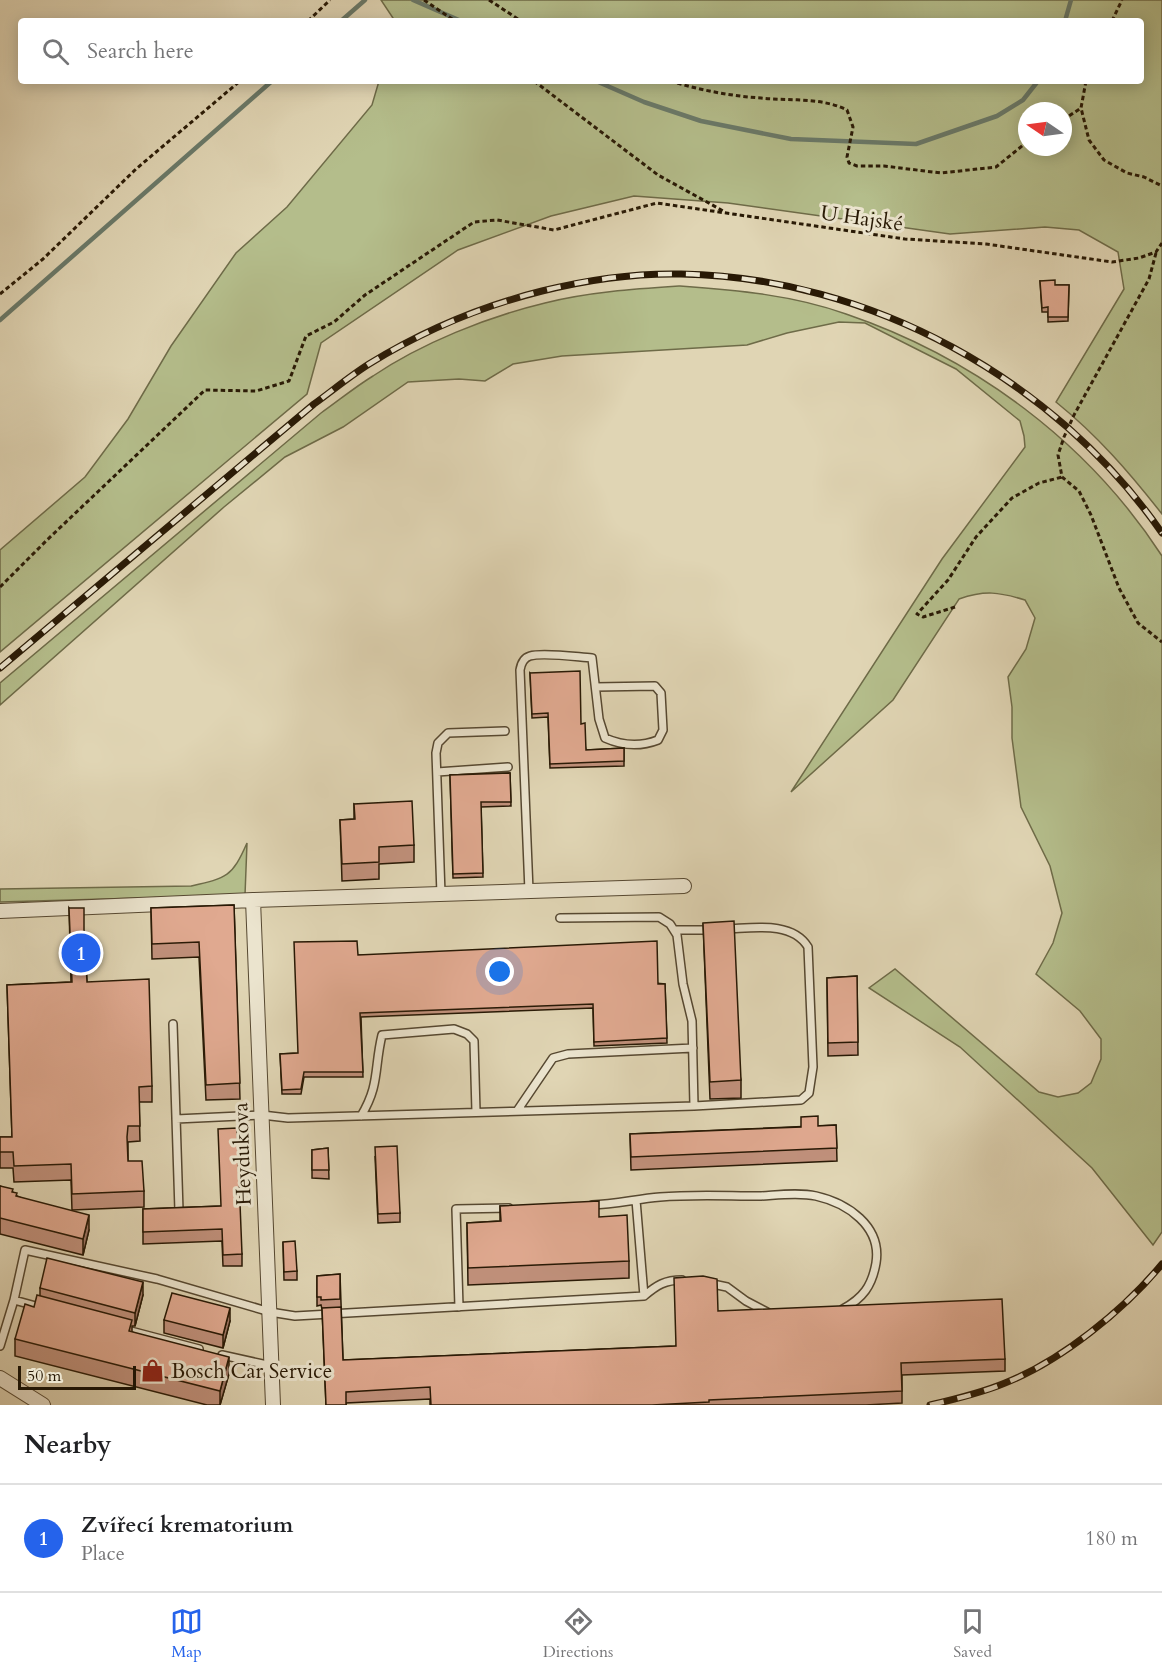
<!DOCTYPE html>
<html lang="en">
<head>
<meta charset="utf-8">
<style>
  :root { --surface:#fff; --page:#f6f6f6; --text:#202124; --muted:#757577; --line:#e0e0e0; --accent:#2563eb }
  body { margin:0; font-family:Cardo,serif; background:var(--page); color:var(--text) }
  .compass { position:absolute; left:1018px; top:102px; width:54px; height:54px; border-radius:50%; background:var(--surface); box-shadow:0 3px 15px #0003; rotate:283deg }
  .scale { position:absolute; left:18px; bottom:15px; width:118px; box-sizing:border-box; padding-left:6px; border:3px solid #281905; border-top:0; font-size:16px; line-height:21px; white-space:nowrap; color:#281905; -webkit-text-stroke:4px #ebe4ce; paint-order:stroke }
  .you { position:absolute; left:500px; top:972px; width:21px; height:21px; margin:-15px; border:4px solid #fff; border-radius:50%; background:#1a73e8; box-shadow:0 0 0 9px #1a73e833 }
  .badge { display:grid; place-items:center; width:39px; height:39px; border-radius:50%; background:var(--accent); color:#fff; font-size:20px; font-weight:700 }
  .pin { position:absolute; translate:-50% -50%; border:3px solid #fff; box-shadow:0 2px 6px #0006 }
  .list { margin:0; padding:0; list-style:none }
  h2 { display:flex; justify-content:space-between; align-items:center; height:78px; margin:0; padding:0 24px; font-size:26px }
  h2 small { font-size:20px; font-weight:400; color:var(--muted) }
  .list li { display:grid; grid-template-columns:39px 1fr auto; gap:18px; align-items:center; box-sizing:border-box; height:108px; padding:0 24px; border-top:2px solid var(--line) }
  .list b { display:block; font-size:22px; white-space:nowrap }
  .list p { margin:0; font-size:20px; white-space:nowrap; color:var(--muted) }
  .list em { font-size:20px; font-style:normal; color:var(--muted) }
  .icon { flex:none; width:33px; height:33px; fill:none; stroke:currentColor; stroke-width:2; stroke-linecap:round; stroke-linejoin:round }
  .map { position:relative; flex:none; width:1162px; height:1405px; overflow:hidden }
  .search { position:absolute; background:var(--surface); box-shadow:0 3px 15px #0003; left:18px; right:18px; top:18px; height:66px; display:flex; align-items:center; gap:15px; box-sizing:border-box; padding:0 21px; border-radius:6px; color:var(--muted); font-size:22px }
  .sheet { height:186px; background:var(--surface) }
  nav { display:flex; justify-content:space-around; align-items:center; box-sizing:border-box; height:84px; border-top:2px solid var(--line); background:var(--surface); font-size:16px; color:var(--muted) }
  nav a { display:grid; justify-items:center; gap:3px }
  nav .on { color:var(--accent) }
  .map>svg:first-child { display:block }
  .green { fill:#b4bd8b; stroke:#6e6b48; stroke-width:1.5; fill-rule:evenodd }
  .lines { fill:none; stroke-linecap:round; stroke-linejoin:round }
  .stream { stroke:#697969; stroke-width:4.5 }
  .service-casing { stroke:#564831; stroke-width:10 }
  .minor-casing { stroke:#564831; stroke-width:16 }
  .path { stroke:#281905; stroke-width:3; stroke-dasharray:4.5 3; stroke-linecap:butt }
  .service { stroke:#ebe4ce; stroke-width:7 }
  .minor { stroke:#ebe4ce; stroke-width:14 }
  .rail-casing { stroke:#281905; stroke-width:7 }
  .rail { stroke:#ebe4ce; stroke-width:4.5; stroke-dasharray:14; stroke-linecap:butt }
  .wall { fill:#c1917c; stroke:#281905; stroke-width:1.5 }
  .shaded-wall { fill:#9d7665; stroke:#281905; stroke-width:1.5 }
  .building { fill:#e0a990; stroke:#281905; stroke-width:1.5 }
  .labels { text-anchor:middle; stroke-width:6; stroke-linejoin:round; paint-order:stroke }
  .street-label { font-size:21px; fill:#281905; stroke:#ebe4ce }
  .poi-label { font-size:21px; fill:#281905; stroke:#ebe4ce; text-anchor:start }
</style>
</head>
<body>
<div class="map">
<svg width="1162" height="1405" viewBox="0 0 1162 1405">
  <rect width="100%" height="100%" fill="#e0d5b4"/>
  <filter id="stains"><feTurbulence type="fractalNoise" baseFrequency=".00333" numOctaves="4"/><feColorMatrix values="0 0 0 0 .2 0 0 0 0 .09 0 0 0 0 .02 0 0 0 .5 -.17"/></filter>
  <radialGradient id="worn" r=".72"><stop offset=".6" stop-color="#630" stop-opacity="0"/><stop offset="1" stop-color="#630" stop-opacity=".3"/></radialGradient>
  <path class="green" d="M 381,0 L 1162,0 L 1162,514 C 1129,472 1098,436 1056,402 L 1124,289 L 1118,252 L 1079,230 L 1045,227 L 950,234 L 728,203 L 634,196 L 551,216 L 458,250 L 321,343 L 307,394 L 0,652 L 0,550 L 85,477 L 128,419 L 171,346 L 236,253 L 287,207 L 372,105 L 379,81 L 1141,81 L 1141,21 L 393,21 L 393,18 ZM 1027,111 L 1063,111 L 1063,147 L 1027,147 Z
    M 680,286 C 736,290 793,295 846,314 C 975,358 1088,442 1162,556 L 1162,1232 L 1153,1245 L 1092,1168 L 960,1047 L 869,988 L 895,969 L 1039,1092 L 1058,1097 L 1078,1093 L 1091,1083 L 1101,1059 L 1101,1039 L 1080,1011 L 1036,974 L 1053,943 L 1062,913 L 1050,866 L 1021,807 L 1012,738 L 1012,707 L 1008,677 L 1026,649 L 1035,618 L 1025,600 C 999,592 985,590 959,599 L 893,700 L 791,792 L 942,559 L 1025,447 L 1024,436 L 1020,421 L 956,369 L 865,323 L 839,322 L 787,333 L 747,345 L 562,356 L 513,364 L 485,381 L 459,379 L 408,382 L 343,427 L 285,457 L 224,507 L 0,705 L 0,683 L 321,413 C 338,401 355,387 373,376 C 422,343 487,317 545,303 C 589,292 635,289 680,286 Z
    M 247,843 L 245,895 L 0,902 L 0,889 L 191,886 C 227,878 232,877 247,843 Z"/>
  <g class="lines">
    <path class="stream" d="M 413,0 L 461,21
      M 341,21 L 365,0
      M 1065,21 L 1071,0
      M 596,81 L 644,102 L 701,121 L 791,139 L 916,144 L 997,116 L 1023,100 L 1038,81
      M 0,320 L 272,81"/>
    <defs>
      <path id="service" d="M 437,772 L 508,767
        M 529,891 L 520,670 C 521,664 523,658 530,656 C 543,652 577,657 592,658 L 599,719 L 605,738 C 623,746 640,747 658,740 L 663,730 L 661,693 L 655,686 L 596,687
        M 441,894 L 436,753 L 438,743 L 448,733 L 505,731
        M 674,930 L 710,930
        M 173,1024 L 179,1211
        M 694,1106 L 801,1100 L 809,1093 L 813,1067 L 808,947 C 792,921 753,928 728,929
        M 517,1111 L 553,1058 L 568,1054 L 693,1048
        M 361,1116 C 380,1085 374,1068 382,1035 L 454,1029 L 467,1034 L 474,1041 L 476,1112
        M 176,1119 L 262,1115 L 288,1118 L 694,1106 L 692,1021 L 683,984 L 677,935 L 670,924 L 659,917 L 560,918
        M 636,1200 L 644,1296
        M 592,1205 C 615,1204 637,1199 660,1197 C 693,1194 727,1196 761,1196 C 778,1195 799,1192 816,1196 C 847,1203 882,1226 876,1263 C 872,1286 863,1298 843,1309
        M 708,1283 L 727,1287 L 746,1301 L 767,1312
        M 14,1300 L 43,1308
        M 459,1307 L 456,1209 L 509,1208
        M 123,1329 L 199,1349
        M 0,1346 L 14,1300 L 25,1250 L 157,1279 L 270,1312 L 295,1316 L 644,1296 C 657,1285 665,1280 682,1280
        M 222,1355 L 272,1366"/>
      <path id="minor" d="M 253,900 L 273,1405
        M 0,911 L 253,900 L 684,886
        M 0,1378 L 43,1405"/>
    </defs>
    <use href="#service" class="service-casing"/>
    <use href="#minor" class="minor-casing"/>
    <path class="path" d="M 424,0 L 455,21
      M 489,0 L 521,21
      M 308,21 L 330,0
      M 1112,21 L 1122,0
      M 534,81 L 658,175 L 725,212
      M 670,81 C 700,90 730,96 761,98 C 789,101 821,97 847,110 L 853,127 L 847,157 L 849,163 L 857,166 L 884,166 L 941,173 L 996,167 L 1027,142
      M 1086,81 L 1081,108 L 1089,140 L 1104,160 L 1127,173 L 1144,177 L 1162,186
      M 1063,120 L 1081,108
      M 1156,253 L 1149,279 L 1074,415 L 1064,437 L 1058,455 L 1062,477 L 1079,491 L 1091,515 L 1119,588 L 1138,623 L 1162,642
      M 0,294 L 43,259 L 136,169 L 240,81
      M 0,587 L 47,540 L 205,390 L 256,391 L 289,381 L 306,336 L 334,322 L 365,295 L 474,222 L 497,220 L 554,230 L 657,203 L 905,239 L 986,244 L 1112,262 L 1139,258 L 1156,252 L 1162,243
      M 955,607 L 923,617 L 917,614 L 948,580 L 976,537 L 1012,498 L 1039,483 L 1062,477"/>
    <use href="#service" class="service"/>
    <use href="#minor" class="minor"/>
    <defs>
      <path id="rail" d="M 0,668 L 314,404 C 332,391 350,376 369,364 C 421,332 482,306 542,291 C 586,280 635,273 681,274 C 869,277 1055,379 1162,533
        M 930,1405 C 956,1399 981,1393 1005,1383 C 1061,1361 1124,1310 1162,1264"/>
    </defs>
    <use href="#rail" class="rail-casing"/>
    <use href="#rail" class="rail"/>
  </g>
  <path class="wall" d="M 1040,281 L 1055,285 L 1069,285 L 1068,321 L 1048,322 L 1048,312 L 1042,312 Z
    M 530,673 L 581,724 L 586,750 L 624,748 L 624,766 L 550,768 L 548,717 L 532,718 Z
    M 510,773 L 511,806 L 481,807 L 483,877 L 453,878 L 450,775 Z
    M 354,804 L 414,845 L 414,862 L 379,864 L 379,879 L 342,881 L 340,820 L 354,819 Z
    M 234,905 L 240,1099 L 206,1100 L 199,957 L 152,959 L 151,908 Z
    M 69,908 L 84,931 L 94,954 L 86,963 L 87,982 L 152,1086 L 152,1102 L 139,1102 L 140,1141 L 128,1142 L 128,1161 L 144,1191 L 144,1207 L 72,1210 L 71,1180 L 14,1182 L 13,1168 L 0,1168 L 0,1137 L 12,1137 L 7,985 L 71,982 Z
    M 703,923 L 741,1080 L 741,1098 L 710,1099 Z
    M 358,955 L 665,984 L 667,1043 L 594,1046 L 593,1008 L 361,1017 L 363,1077 L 304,1077 L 301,1094 L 282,1094 L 280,1054 L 298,1053 Z
    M 857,976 L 858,1055 L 828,1056 L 827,978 Z
    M 836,1125 L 837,1161 L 631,1170 L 630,1134 Z
    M 328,1148 L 329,1179 L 312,1178 L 312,1150 Z
    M 375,1156 L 400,1213 L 400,1222 L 378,1223 Z
    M 0,1186 L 13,1192 L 17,1196 L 89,1230 L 83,1255 L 0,1234 Z
    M 221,1206 L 242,1254 L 242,1266 L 223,1266 L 222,1241 L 143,1244 L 143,1209 Z
    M 500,1206 L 599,1217 L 629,1261 L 629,1278 L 468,1285 L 467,1223 L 500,1221 Z
    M 283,1242 L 297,1271 L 297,1280 L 284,1280 Z
    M 340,1274 L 343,1360 L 675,1346 L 718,1311 L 1005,1359 L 1005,1371 L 902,1375 L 902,1403 L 866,1405 L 430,1405 L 430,1399 L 346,1403 L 346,1405 L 326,1405 L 322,1309 L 321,1305 L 317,1306 L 317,1276 Z
    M 40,1288 L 143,1295 L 135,1326 L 132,1326 L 132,1332 L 229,1374 L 220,1405 L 207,1405 L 15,1356 L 15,1339 L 34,1307 L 40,1296 Z
    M 164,1320 L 230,1321 L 223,1348 L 164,1333 Z"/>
  <path class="shaded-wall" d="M 94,938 L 94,954 L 85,963 L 85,948 Z
    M 89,1215 L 89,1230 L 83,1255 L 83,1239 Z
    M 143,1282 L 143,1295 L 135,1326 L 135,1313 Z
    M 230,1308 L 230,1321 L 223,1348 L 223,1335 Z
    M 229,1357 L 229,1374 L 220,1405 L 220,1391 Z"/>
  <path class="building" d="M 1055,280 L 1055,285 L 1069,285 L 1068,317 L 1048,317 L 1048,307 L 1042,308 L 1040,281 Z
    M 580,671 L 581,724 L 585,723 L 586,750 L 624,748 L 624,761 L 550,764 L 548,713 L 532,714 L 530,673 Z
    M 510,773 L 511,802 L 481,802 L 483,873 L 453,874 L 450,775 Z
    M 412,801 L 414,845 L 379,847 L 379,862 L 342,864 L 340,820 L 355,819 L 354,804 Z
    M 234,905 L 240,1083 L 206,1085 L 199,942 L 152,944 L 151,908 Z
    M 69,908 L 84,908 L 84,931 L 94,938 L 85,948 L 87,982 L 149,979 L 152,1086 L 139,1087 L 140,1126 L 128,1126 L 127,1137 L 128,1161 L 142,1161 L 144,1191 L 72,1194 L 71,1164 L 14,1166 L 13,1152 L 0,1152 L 0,1137 L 12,1137 L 7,985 L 72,982 Z
    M 734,921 L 741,1080 L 710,1082 L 703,923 Z
    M 357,941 L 358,955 L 657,941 L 658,984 L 665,984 L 667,1038 L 594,1042 L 593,1004 L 360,1013 L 363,1072 L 304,1072 L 301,1089 L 282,1090 L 280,1054 L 298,1053 L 294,942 Z
    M 857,976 L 858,1042 L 828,1043 L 827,978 Z
    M 818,1116 L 818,1126 L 836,1125 L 837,1148 L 631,1157 L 630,1134 L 801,1127 L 801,1117 Z
    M 237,1128 L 242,1254 L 223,1255 L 222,1229 L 143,1232 L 143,1209 L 221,1206 L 218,1129 Z
    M 397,1146 L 400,1213 L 378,1214 L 375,1147 Z
    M 328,1148 L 329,1170 L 312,1170 L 312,1150 Z
    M 0,1186 L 13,1189 L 12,1192 L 17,1193 L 16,1196 L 89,1215 L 83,1239 L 0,1218 Z
    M 599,1201 L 599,1217 L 627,1215 L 629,1261 L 468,1268 L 467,1223 L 501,1221 L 500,1206 Z
    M 295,1241 L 297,1271 L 284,1272 L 283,1242 Z
    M 47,1258 L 143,1282 L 135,1313 L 40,1288 Z
    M 340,1274 L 340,1299 L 321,1300 L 321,1297 L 317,1297 L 317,1276 Z
    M 703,1276 L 717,1279 L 718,1311 L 1002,1299 L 1005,1359 L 901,1363 L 902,1391 L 709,1400 L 709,1402 L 652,1405 L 431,1405 L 430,1387 L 346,1392 L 346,1405 L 326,1405 L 322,1308 L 341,1307 L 343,1360 L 676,1346 L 674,1278 Z
    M 172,1293 L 230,1308 L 223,1335 L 164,1320 Z
    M 37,1295 L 132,1320 L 129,1331 L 229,1357 L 220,1391 L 15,1339 L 25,1304 L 34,1307 Z"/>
  <defs>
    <symbol id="shop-bare" viewBox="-9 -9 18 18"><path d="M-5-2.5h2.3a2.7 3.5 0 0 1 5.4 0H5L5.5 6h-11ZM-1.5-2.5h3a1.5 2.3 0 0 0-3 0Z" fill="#8f2418" stroke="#ebe4ce" stroke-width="2.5" paint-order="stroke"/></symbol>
  </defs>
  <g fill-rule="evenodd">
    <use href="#shop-bare" x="136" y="1354" width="33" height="33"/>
  </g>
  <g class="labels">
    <g class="street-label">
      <text transform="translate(862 218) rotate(8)" y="7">U Hajské</text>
      <text transform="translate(242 1154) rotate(-92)" y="7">Heydukova</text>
    </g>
    <g class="poi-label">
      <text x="171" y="1378">Bosch Car Service</text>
    </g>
  </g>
  <rect width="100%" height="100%" filter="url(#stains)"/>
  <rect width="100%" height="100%" fill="url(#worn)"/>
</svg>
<svg class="compass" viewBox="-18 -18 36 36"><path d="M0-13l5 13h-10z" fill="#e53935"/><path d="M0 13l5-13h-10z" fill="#757577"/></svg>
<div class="scale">50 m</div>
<div class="you"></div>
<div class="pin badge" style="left:81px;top:953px">1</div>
<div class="search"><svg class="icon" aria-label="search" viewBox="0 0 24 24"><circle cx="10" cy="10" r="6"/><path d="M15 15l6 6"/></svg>Search here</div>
</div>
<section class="sheet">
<h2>Nearby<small></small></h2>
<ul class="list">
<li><span class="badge">1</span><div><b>Zvířecí krematorium</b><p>Place</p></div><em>180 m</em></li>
</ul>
</section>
<nav>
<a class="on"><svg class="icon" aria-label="map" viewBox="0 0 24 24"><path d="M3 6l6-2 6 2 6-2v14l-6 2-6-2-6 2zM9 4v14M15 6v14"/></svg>Map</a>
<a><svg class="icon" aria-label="directions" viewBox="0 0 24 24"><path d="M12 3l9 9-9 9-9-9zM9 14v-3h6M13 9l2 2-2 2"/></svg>Directions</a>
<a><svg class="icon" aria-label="saved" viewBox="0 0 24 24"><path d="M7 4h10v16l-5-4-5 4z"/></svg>Saved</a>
</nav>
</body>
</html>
